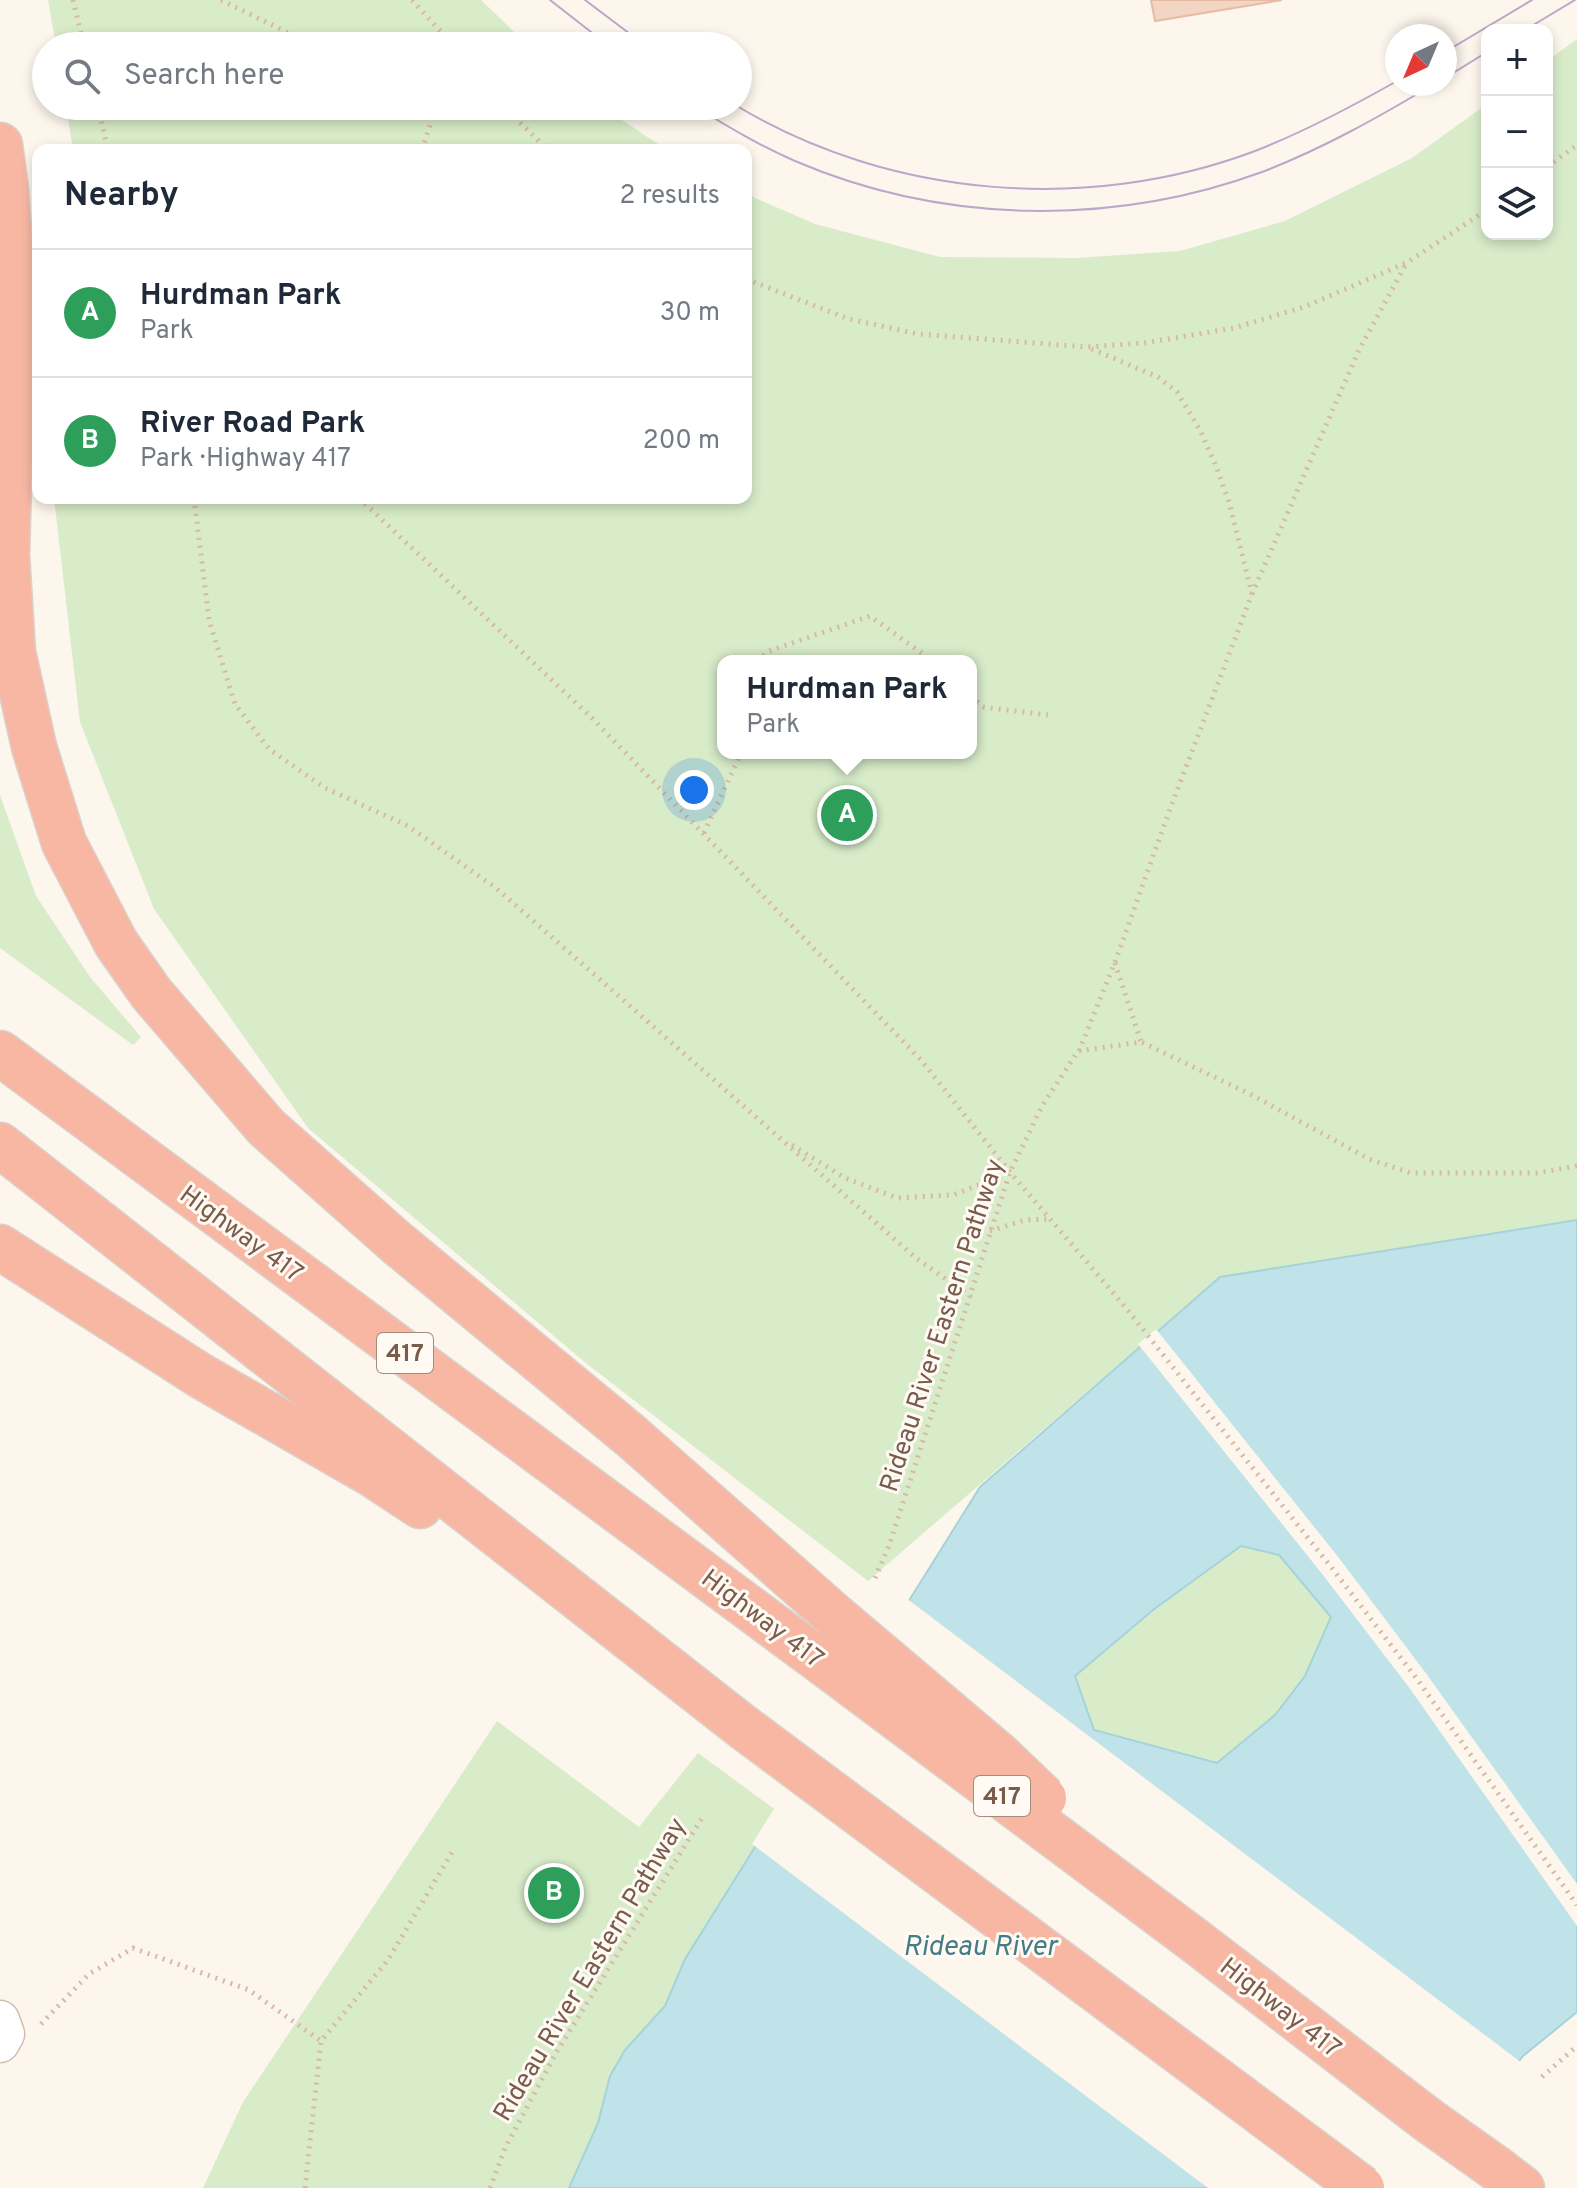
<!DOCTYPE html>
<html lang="en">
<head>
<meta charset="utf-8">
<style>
  :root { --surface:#fff; --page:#f6f6f7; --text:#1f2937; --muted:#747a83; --line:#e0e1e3; --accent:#e76f51 }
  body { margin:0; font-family:Overpass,sans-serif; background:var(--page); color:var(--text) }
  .controls { position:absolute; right:24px; top:24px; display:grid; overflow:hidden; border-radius:16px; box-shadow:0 4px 12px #0003 }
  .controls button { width:72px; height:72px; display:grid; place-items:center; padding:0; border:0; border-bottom:2px solid var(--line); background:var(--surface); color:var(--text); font:40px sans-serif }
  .compass { position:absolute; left:1385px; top:24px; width:72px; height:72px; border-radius:50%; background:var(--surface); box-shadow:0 4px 12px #0003; rotate:224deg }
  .you { position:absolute; left:694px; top:790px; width:28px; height:28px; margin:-20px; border:6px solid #fff; border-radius:50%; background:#1a73e8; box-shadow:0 0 0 12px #1a73e833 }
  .badge { display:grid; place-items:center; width:52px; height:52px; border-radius:50%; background:var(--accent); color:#fff; font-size:26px; font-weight:700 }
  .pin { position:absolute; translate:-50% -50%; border:4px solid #fff; box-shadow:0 2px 8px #0006 }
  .popup { position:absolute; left:717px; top:655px; width:260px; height:104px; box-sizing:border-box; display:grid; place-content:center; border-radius:16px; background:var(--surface); filter:drop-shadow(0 2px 6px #0005); font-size:26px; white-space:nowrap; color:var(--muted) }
  .popup b { font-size:30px; color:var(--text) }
  .popup::after { content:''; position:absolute; left:50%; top:100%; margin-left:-16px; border:16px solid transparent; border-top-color:var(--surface) }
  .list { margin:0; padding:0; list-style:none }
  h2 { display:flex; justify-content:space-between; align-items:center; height:104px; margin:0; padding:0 32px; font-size:34px }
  h2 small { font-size:26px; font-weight:400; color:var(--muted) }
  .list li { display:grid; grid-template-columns:52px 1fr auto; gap:24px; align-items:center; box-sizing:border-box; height:128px; padding:0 32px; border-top:2px solid var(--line) }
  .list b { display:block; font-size:30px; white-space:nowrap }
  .list p { margin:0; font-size:26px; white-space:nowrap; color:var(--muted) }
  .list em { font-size:26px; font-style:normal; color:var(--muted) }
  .icon { flex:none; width:44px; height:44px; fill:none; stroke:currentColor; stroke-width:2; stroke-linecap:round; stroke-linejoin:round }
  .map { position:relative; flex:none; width:1577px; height:2188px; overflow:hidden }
  .search { position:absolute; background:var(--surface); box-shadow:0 4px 12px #0003; left:32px; top:32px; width:720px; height:88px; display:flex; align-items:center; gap:20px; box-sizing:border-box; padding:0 28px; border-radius:44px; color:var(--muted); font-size:30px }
  .panel { position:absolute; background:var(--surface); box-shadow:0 4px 12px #0003; left:32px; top:144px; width:720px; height:360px; border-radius:16px }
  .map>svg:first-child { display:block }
  .green { fill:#d8ecc9; fill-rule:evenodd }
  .water { fill:#bfe3e8; stroke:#a5d3da; stroke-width:2; fill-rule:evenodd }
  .pier { fill:#fdf6ec }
  .building { fill:#f3d5c3; stroke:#e6bba3; stroke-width:2 }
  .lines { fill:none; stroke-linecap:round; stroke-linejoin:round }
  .minor-casing { stroke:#d1beb0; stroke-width:41 }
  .highway-casing { stroke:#dad1cd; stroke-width:47 }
  .path { stroke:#d9b8a5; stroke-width:5; stroke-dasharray:2 6; stroke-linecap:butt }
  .minor { stroke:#fff; stroke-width:38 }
  .highway { stroke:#f7b7a3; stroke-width:44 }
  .tram { stroke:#b9a8c9; stroke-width:2 }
  .highway-bridge-casing { stroke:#dad1cd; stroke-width:47; stroke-linecap:butt }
  .highway-bridge { stroke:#f7b7a3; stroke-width:44 }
  .labels { text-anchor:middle; stroke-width:6; stroke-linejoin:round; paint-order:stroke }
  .shield { fill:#fffaf3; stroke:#a28b7f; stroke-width:2 }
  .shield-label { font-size:24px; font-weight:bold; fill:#7a5c4d }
  .street-label { font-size:26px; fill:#7a5c4d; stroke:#fffaf3 }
  .water-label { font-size:28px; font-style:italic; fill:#437c86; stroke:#fffaf3 }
</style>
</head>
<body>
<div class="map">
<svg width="1577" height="2188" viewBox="0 0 1577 2188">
  <rect width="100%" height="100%" fill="#fdf6ec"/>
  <path class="green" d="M 48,0 L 481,0 L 529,46 L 56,46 Z
    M 1577,39 L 1577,1220 L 1220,1277 L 868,1581 L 587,1364 L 308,1128 L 154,909 L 80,722 L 54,498 L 746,498 L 746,194 L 815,224 L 940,257 L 1076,258 L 1180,251 L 1285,221 L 1412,158 L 1487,104 L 1487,234 L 1547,234 L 1547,61 ZM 723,661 L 971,661 L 971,753 L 723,753 Z
    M 66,106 L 601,106 L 667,150 L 73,150 Z
    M 0,795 L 36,896 L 90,977 L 141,1037 L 133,1045 L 0,948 Z
    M 1241,1546 L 1278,1555 L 1332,1617 L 1305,1676 L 1275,1715 L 1217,1763 L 1094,1730 L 1074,1676 L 1153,1610 Z
    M 497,1721 L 639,1827 L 698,1753 L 777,1811 L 685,1959 L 665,2006 L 625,2050 L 610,2076 L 598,2123 L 569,2188 L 203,2188 L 243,2102 Z"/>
  <path class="water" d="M 1577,1220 L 1577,2012 L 1523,2056 L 1420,2188 L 569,2188 L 598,2123 L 610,2076 L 625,2050 L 665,2006 L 685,1959 L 980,1487 L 1220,1277 ZM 1241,1546 L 1279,1555 L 1331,1617 L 1305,1676 L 1275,1715 L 1217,1763 L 1094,1730 L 1075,1676 L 1153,1610 Z"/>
  <path class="pier" d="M 1156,1329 L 1339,1558 L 1425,1672 L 1577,1884 L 1577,1926 L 1408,1686 L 1323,1575 L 1138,1344 Z
    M 906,1598 L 1522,2063 L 1425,2188 L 1208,2188 L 752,1844 Z"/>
  <path class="building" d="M 1151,0 L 1282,0 L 1155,21 Z"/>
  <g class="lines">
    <defs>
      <path id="minor" d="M 0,2020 L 5,2034 L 0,2043"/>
      <path id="highway" d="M 0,145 L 6,188 L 14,303 L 7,555 L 13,652 L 34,747 L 64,843 L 116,943 L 151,993 L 266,1127 L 397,1243 L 631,1436 L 836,1617
        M 0,1053 L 810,1653
        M 0,1145 L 743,1727
        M 0,1247 L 201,1376 L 370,1473 L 420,1506
        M 1497,2169 L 1522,2188"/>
    </defs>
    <use href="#minor" class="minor-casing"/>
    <use href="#highway" class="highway-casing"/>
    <path class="path" d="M 73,0 L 84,46
      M 221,0 L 315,46
      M 412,0 L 454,46
      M 98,106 L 108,150
      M 503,106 L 548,150
      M 422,150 L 436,106
      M 1547,167 L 1577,145
      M 746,279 L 849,319 L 918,334 L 1087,347 L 1144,343 L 1234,328 L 1304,307 L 1406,263 L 1487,210
      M 194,498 L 209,620 L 235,704 L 269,749 L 325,788 L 408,826 L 496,888 L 916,1258 L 971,1297
      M 359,498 L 592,718 L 921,1060 L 1010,1172 L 1126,1308 L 1331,1567 L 1417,1679 L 1577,1905
      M 1252,594 L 1359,350 L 1406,264
      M 757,661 L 769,651 L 870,616 L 933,661
      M 971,696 L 983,707 L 1048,715
      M 704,833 L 741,753
      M 1115,963 L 1141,1042
      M 1079,1051 L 1115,962 L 1170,809 L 1252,594 L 1229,502 L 1216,466 L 1200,430 L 1177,392 L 1158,377 L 1087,347
      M 792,1145 L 845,1178 L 897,1198 L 953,1195 L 1009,1173
      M 990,1231 L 1025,1220 L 1049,1219
      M 875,1578 L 889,1546 L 1010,1172 L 1042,1106 L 1078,1051 L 1141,1042 L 1248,1093 L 1369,1159 L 1411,1173 L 1537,1173 L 1577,1166
      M 41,2024 L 89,1974 L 133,1948 L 249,1990 L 321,2041
      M 1542,2077 L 1577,2046
      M 305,2188 L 321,2041 L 388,1960 L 454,1849
      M 490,2188 L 505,2148 L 556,2053 L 704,1815"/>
    <use href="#minor" class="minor"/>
    <use href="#highway" class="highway"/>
    <path class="tram" d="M 550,0 L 609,46
      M 585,0 L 646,46
      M 1525,30 L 1575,0
      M 1445,52 L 1532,0
      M 1445,78 L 1487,52
      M 694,106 C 727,126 760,146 795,161 C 942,224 1112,227 1262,172 C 1322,149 1379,117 1434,84
      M 737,106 C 890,198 1088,214 1255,151 C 1304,132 1351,107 1397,81"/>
    <defs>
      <path id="highway-bridge" d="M 836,1617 L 999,1755 L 1044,1798
        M 810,1653 L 1194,1940 L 1428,2120 L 1497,2169
        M 743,1727 L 1362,2188"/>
    </defs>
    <use href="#highway-bridge" class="highway-bridge-casing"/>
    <use href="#highway-bridge" class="highway-bridge"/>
  </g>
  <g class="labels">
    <g class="shield">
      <rect x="377" y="1333" width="56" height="40" rx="6"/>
      <rect x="974" y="1776" width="56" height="40" rx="6"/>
    </g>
    <g class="shield-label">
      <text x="405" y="1361">417</text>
      <text x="1002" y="1804">417</text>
    </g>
    <g class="street-label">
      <text transform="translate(242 1233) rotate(36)" y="9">Highway 417</text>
      <text transform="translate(941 1325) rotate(-72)" y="9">Rideau River Eastern Pathway</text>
      <text transform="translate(763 1618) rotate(37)" y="9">Highway 417</text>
      <text transform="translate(589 1969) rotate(-59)" y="9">Rideau River Eastern Pathway</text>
      <text transform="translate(1281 2007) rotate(38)" y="9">Highway 417</text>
    </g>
    <g class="water-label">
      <text x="980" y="1955">Rideau River</text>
    </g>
  </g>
</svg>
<div class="controls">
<button>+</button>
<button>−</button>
<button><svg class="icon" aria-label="layers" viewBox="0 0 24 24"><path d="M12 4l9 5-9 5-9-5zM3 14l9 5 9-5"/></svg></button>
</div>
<svg class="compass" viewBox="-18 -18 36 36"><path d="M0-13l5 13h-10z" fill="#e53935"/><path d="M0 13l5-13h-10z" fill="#747a83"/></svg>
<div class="you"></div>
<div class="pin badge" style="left:847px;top:815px;background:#2e9e5b">A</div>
<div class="popup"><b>Hurdman Park</b>Park</div>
<div class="pin badge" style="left:554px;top:1893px;background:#2e9e5b">B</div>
<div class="search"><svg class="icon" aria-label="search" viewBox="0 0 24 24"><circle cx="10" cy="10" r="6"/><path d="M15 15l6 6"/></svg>Search here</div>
<section class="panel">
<h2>Nearby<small>2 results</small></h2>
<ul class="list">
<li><span class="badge" style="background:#2e9e5b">A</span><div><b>Hurdman Park</b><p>Park</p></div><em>30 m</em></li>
<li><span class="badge" style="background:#2e9e5b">B</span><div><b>River Road Park</b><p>Park · Highway 417</p></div><em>200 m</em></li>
</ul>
</section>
</div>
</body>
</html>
